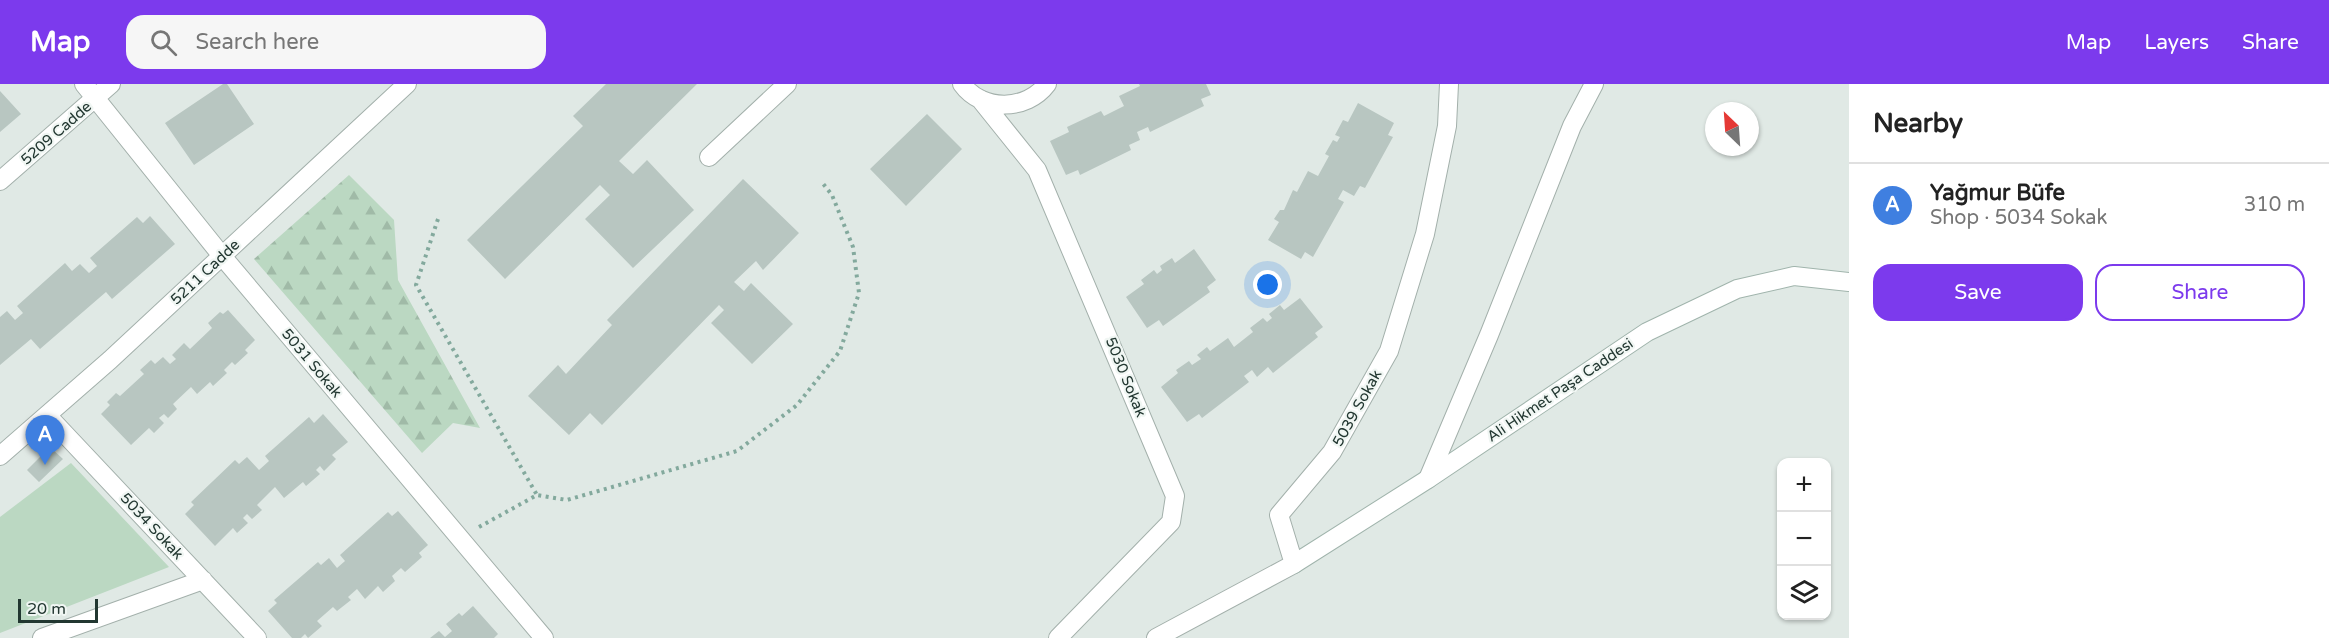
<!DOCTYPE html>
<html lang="en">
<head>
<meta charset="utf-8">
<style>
  :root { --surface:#fff; --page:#f6f6f6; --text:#222; --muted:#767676; --line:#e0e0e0; --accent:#7c3aed }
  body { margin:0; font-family:"Varela Round",sans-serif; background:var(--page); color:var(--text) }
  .controls { position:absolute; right:18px; bottom:18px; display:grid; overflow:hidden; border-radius:12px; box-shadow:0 2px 4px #0004 }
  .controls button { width:54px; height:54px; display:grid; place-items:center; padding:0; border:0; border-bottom:2px solid var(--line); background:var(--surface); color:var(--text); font:30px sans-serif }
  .compass { position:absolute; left:1705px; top:18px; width:54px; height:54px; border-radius:50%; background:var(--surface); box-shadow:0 2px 4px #0004; rotate:335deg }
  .scale { position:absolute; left:18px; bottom:15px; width:80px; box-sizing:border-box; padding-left:6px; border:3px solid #223731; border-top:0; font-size:16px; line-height:21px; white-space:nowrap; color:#223731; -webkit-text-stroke:4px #f0f6f3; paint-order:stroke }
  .you { position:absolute; left:1268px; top:201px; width:21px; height:21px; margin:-15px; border:4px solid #fff; border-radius:50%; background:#1a73e8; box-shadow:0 0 0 9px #1a73e833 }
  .badge { display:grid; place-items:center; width:39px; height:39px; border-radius:50%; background:var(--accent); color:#fff; font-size:20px; font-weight:700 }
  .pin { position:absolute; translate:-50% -50px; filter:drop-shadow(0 2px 3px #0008) }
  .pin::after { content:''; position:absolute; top:32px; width:21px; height:18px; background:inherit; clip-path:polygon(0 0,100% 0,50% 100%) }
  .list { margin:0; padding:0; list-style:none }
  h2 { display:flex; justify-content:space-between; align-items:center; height:78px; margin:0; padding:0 24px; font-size:26px }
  h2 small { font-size:20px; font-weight:400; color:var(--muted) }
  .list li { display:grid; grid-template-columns:39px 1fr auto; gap:18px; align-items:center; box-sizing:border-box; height:84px; padding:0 24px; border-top:2px solid var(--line) }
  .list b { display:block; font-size:22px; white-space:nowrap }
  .list p { margin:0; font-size:20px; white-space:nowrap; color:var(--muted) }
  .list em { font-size:20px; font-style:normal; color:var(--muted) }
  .actions { display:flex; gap:12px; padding:18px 24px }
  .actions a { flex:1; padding:14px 0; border:2px solid var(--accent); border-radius:18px; text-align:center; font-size:21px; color:var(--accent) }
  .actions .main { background:var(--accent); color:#fff }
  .icon { flex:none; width:33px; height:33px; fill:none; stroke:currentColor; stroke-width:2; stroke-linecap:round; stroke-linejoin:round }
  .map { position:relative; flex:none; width:1849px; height:554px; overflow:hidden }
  header { display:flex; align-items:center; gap:36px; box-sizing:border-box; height:84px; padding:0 30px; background:var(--accent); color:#fff }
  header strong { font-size:28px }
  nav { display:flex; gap:33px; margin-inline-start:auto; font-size:21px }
  .search { width:420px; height:54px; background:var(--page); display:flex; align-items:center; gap:15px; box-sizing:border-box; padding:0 21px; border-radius:18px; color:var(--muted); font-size:22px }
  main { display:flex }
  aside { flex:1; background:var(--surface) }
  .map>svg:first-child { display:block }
  .forest { fill:url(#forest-firs) }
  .green { fill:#bbd8c2 }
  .building { fill:#b8c6c1 }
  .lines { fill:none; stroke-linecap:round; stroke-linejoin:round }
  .street-casing { stroke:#a3b0ab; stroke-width:20 }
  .secondary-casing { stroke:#a0b4ac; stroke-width:20 }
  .path { stroke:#83a99d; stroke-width:4; stroke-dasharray:3 4.5; stroke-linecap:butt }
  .street { stroke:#fff; stroke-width:18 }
  .secondary { stroke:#fff; stroke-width:18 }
  .labels { text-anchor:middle; stroke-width:4.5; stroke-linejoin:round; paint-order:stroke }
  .street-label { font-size:15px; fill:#223731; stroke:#f0f6f3 }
</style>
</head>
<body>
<header>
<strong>Map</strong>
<div class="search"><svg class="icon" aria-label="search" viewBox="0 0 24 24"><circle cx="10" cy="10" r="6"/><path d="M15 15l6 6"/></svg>Search here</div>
<nav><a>Map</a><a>Layers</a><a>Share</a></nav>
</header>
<main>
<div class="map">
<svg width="1849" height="554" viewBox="0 0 1849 554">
  <defs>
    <pattern id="forest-firs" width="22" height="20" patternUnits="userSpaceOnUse" patternTransform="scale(1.5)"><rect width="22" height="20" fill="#bbd8c2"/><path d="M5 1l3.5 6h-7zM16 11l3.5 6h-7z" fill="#a0baa7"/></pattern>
  </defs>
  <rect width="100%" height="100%" fill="#e0e9e5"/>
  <path class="forest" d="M 349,91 L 394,136 L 398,196 L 480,344 L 453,339 L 422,369 L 254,175 Z"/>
  <path class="green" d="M 71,379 L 169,483 L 0,549 L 0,433 Z"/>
  <path class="building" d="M 223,0 L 227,0 L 254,40 L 194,81 L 165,39 Z
    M 606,0 L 697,0 L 619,77 L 633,90 L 647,76 L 694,126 L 633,184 L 585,135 L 610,111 L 600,101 L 505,195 L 467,156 L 583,42 L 573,32 Z
    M 1139,0 L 1206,0 L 1211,11 L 1201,15 L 1204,22 L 1150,48 L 1148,43 L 1137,48 L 1140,56 L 1129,61 L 1131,66 L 1080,91 L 1078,86 L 1066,91 L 1050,57 L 1069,48 L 1067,43 L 1101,27 L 1104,32 L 1124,22 L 1119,12 L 1140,2 Z
    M 0,7 L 21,30 L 0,48 Z
    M 1358,19 L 1394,39 L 1388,51 L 1393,53 L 1365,104 L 1360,102 L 1354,112 L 1343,106 L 1338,115 L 1344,118 L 1313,173 L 1305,168 L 1301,175 L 1268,156 L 1279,138 L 1274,135 L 1280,126 L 1284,126 L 1293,106 L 1297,108 L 1308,87 L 1318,92 L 1329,72 L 1325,70 L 1333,56 L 1337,58 L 1340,53 L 1335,51 L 1343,36 L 1348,38 Z
    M 927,30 L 962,65 L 906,122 L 870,85 Z
    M 743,95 L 799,149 L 763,186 L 756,177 L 734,198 L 744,207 L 751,199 L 793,240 L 752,280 L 711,239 L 724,226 L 719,221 L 602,341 L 590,329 L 569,351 L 528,312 L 558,281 L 566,290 L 612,241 L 607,236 Z
    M 150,132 L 175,160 L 112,215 L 106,208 L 40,265 L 31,255 L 0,281 L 0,233 L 7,227 L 15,236 L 23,229 L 17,222 L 65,179 L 72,187 L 80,180 L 89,189 L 97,182 L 90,174 L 137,133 L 143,139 Z
    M 1194,165 L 1216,196 L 1207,203 L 1210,208 L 1163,242 L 1159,236 L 1147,244 L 1126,213 L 1144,200 L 1141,196 L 1154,186 L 1157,190 L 1162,186 L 1160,182 L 1172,174 L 1175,179 Z
    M 1300,214 L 1323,243 L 1315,249 L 1318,253 L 1273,289 L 1268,283 L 1257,293 L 1252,286 L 1244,292 L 1249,298 L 1202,334 L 1199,330 L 1187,338 L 1161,303 L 1178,289 L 1176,286 L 1189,277 L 1192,281 L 1201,275 L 1197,271 L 1207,263 L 1210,267 L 1228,254 L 1234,263 L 1253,248 L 1250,244 L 1263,234 L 1267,238 L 1272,234 L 1269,230 L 1280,221 L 1284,226 Z
    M 228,226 L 255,256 L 245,266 L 248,269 L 235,281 L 232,278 L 224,286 L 227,289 L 213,302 L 210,298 L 197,310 L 191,303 L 173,320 L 177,325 L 168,334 L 164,330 L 159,334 L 164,339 L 154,349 L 149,344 L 131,361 L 101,330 L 110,321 L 107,318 L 116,309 L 120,312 L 144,290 L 140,286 L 151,276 L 155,280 L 163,273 L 170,280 L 176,275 L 172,271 L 184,259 L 190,265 L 212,244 L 208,239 L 220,228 L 223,230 Z
    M 323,330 L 348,358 L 332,371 L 336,375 L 324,387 L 320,382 L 316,386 L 320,390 L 306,402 L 303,398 L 284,414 L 275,403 L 257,421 L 262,426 L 252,435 L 247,430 L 243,434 L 248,439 L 237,449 L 233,444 L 215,462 L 185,430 L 194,421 L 191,418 L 235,376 L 239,380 L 247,373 L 259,386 L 269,377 L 265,372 L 309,333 L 314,339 Z
    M 50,363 L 63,375 L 39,398 L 27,386 Z
    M 398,427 L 428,461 L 419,469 L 422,473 L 405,488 L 401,484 L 392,492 L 395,497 L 383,508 L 378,502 L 365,515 L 357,505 L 348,513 L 351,516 L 337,527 L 333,523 L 317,537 L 322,542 L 308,554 L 305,550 L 301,554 L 292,554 L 268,527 L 277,519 L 274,516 L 318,478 L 321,481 L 329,474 L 337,484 L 345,477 L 340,471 L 388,428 L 392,432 Z
    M 473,522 L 498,550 L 494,554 L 430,554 L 439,547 L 445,553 L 452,547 L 446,540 L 459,529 L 462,532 Z"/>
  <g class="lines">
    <defs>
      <path id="street" d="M 84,0 L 222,172 L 544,554
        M 962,0 C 982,28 1027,27 1047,0
        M 980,15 L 1037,86 L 1175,412 L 1171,438 L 1058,554
        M 709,73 L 787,0
        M 0,97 L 111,0
        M 47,331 L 257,554
        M 0,372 L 110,276 L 407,0
        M 1428,395 L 1489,251 L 1572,42 L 1594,0
        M 42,554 L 203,496
        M 1156,554 L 1294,480 L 1279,431 L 1332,368 L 1389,267 L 1425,150 L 1447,42 L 1449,0"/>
      <path id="secondary" d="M 1294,480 L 1428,395 L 1647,248 L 1737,205 L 1794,192 L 1849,198"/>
    </defs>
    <use href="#street" class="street-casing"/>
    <use href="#secondary" class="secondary-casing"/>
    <path class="path" d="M 438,135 L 416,201 L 537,411
      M 479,443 L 537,411 L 567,416 L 737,367 L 797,321 L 840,267 L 859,209 L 853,163 L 832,111 L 821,97"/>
    <use href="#street" class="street"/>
    <use href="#secondary" class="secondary"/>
  </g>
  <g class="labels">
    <g class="street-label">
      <text transform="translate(56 49) rotate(-41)" y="5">5209 Cadde</text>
      <text transform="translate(205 188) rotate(-43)" y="5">5211 Cadde</text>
      <text transform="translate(312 279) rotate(50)" y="5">5031 Sokak</text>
      <text transform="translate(1126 293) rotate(68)" y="5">5030 Sokak</text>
      <text transform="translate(1560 306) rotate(-34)" y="5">Ali Hikmet Paşa Caddesi</text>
      <text transform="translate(1357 324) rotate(-61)" y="5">5039 Sokak</text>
      <text transform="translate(152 442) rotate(47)" y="5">5034 Sokak</text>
    </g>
  </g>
</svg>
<div class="controls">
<button>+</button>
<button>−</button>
<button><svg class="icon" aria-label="layers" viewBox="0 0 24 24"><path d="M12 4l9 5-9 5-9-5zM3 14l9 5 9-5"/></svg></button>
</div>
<svg class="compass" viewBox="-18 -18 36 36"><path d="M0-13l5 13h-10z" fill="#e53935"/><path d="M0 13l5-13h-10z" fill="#767676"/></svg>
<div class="scale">20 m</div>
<div class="you"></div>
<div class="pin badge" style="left:45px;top:381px;background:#3f7fe0">A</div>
</div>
<aside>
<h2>Nearby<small></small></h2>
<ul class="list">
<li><span class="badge" style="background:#3f7fe0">A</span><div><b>Yağmur Büfe</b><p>Shop · 5034 Sokak</p></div><em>310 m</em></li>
</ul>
<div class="actions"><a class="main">Save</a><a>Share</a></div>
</aside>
</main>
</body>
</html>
